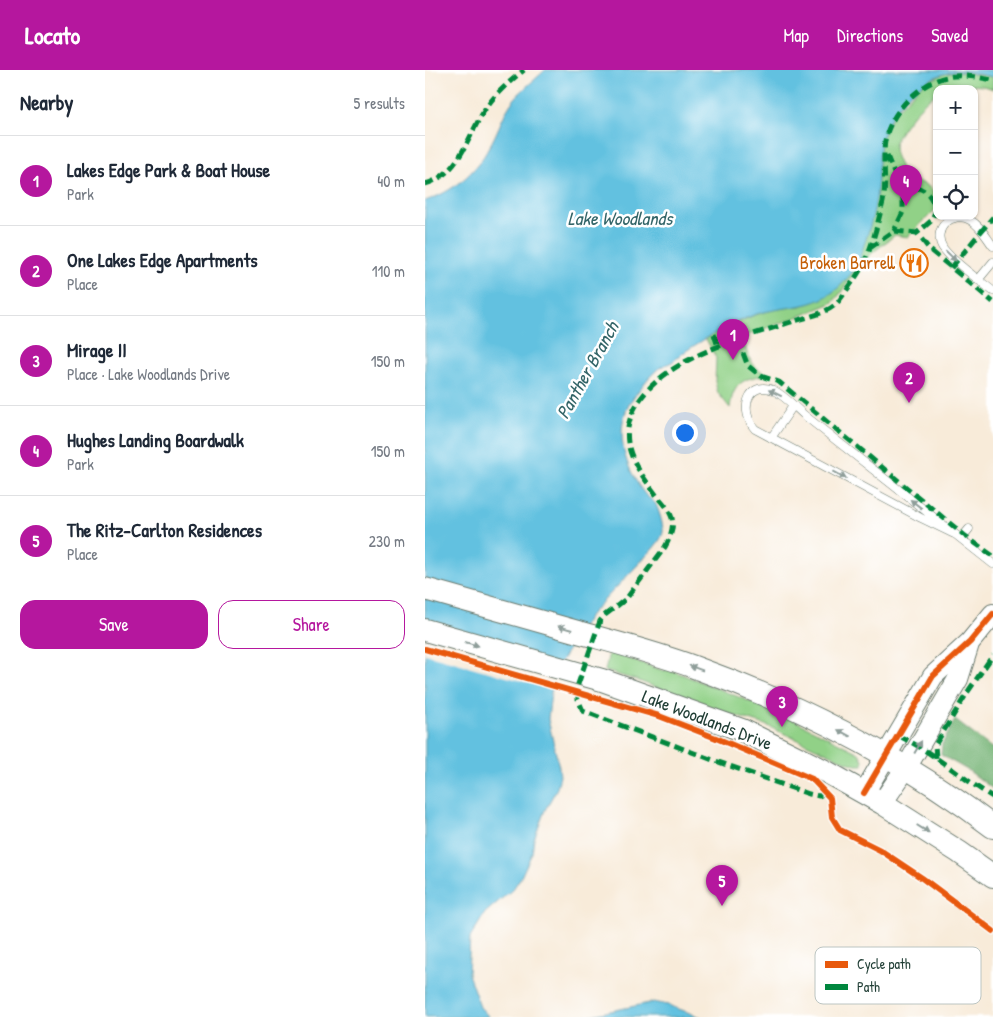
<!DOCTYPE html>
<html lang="en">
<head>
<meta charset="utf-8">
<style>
  :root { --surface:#fff; --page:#f6f6f7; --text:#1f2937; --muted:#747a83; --line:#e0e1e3; --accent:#b5179e }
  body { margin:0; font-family:"Patrick Hand",sans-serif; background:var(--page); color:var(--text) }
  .controls { position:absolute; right:15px; top:15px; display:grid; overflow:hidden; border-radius:10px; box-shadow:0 1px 4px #0004 }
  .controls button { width:45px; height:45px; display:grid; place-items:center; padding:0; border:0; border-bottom:1px solid var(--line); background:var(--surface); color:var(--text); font:25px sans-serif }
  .you { position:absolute; left:259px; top:362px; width:18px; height:18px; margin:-12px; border:4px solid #fff; border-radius:50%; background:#1a73e8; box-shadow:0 0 0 8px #1a73e833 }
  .badge { display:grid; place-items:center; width:32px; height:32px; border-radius:50%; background:var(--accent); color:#fff; font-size:16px; font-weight:700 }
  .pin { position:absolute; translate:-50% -41px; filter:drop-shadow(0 1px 2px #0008) }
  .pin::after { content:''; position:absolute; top:26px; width:18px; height:15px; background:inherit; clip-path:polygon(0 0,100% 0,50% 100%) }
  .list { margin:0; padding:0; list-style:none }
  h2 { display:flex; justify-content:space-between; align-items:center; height:65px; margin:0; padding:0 20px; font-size:21px }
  h2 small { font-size:16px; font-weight:400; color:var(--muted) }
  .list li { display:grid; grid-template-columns:32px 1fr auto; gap:15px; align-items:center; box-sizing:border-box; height:90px; padding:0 20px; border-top:1px solid var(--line) }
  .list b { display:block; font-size:19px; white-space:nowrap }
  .list p { margin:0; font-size:16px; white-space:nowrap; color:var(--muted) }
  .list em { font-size:16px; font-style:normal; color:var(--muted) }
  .actions { display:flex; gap:10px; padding:15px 20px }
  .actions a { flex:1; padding:11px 0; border:1px solid var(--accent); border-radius:15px; text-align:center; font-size:18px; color:var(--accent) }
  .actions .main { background:var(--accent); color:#fff }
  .icon { flex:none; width:28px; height:28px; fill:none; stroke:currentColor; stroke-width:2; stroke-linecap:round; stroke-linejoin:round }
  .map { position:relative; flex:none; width:568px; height:947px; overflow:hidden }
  header { display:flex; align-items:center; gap:30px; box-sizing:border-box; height:70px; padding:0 25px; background:var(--accent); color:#fff }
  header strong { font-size:24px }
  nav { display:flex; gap:28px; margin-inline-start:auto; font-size:18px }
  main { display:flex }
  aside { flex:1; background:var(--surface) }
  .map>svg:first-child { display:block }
  .green { fill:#91d187; stroke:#58875e }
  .forest { fill:#74b374; stroke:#4a7854 }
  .water { fill:#62c1e0; stroke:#407f8a }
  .pier { fill:#f8ebd9 }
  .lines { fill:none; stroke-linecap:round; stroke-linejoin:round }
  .service-casing { stroke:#6b7a6e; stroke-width:9 }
  .tertiary-casing { stroke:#6b7a6e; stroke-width:22 }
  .secondary-casing { stroke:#6b7a6e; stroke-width:24 }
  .service { stroke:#fff; stroke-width:8 }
  .tertiary { stroke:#fff; stroke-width:20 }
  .secondary { stroke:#fff; stroke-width:22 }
  .quiet { stroke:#00873e; stroke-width:5; stroke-dasharray:10 5; stroke-linecap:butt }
  .cycleway-casing { stroke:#fff; stroke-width:9 }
  .cycleway { stroke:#e8590c; stroke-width:6 }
  .oneway { fill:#8f9e9a }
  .labels { text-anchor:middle; stroke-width:5; stroke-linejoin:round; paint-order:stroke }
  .food-label { font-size:18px; fill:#c56008; stroke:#fff; text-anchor:end }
  .street-label { font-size:18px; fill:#1f3d34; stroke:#fff }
  .water-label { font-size:19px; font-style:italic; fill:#336568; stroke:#fff }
  .key { fill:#fff; stroke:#bcc5c2; stroke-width:1 }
  .key-label { font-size:14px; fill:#1f3d34 }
</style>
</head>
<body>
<header>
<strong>Locato</strong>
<nav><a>Map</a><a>Directions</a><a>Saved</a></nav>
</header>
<main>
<aside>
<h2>Nearby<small>5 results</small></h2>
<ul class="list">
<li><span class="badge">1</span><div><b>Lakes Edge Park &amp; Boat House</b><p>Park</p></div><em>40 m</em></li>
<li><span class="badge">2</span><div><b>One Lakes Edge Apartments</b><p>Place</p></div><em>110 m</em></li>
<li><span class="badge">3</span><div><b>Mirage II</b><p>Place · Lake Woodlands Drive</p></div><em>150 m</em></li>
<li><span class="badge">4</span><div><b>Hughes Landing Boardwalk</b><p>Park</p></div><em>150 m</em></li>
<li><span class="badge">5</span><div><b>The Ritz-Carlton Residences</b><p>Place</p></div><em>230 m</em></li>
</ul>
<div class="actions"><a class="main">Save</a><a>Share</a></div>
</aside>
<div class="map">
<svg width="568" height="947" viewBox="0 0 568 947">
  <rect width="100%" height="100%" fill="#fff"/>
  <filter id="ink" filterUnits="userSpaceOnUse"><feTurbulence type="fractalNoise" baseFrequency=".02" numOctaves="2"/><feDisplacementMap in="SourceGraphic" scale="10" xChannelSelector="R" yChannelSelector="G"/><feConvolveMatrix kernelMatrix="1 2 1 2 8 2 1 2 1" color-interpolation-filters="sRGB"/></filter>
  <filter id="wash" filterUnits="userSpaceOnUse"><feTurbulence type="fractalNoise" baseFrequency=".0096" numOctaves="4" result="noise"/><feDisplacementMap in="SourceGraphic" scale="20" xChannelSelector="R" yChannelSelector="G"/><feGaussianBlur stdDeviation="1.12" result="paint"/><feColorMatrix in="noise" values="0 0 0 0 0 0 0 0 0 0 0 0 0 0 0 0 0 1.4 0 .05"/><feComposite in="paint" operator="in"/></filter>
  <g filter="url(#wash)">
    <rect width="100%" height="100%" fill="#f8ebd9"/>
    <path class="green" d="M 533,2 L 568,7 L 568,19 C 549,11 531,19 512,19 L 512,23 C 500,29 469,64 469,77 C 469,88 478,100 482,110 C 501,111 512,119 512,138 L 483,167 L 470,165 L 437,191 L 415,224 L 407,233 L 375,246 L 317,267 C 323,285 325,298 345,305 C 321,307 308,311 305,338 L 293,323 L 290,312 L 291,288 L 281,269 L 286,266 L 282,240 L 292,263 L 327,246 L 350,239 L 375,236 L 394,230 L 434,186 L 452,120 L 454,87 L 457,67 L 462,55 L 471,41 L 496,15 L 519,4 Z
      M 184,582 L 240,601 L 241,598 L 359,645 L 434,683 L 438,690 L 438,695 L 431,695 L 422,692 L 338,654 L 310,646 L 211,610 L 180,601 Z"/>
    <path class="forest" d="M 530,650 L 568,679 L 568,719 L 544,701 L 516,685 L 517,674 Z"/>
    <path class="water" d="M 120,0 L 568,0 L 568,7 C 556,5 543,1 530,2 C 498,4 466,37 457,67 C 453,84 454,103 452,120 C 450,143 443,165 435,186 L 437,187 C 421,214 405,231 373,236 C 358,239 344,240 329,245 C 305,254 282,267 261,281 C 256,284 252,289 247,292 C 243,294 239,295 236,297 C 225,304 216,318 208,328 C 187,358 199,396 219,423 C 221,427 227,429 230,433 C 233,437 239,457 238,462 C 237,469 230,476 226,481 L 165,545 L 132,598 L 127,614 L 123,649 L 134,697 L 135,706 L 132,718 L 120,740 L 109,769 L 107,783 L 96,807 L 88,819 L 60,843 L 45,868 L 43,904 L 55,937 L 64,947 L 0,947 L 0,131 C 27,122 51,103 64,77 C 72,64 76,49 85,35 C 94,21 108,12 120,0 Z
      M 229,932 L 243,935 L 276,947 L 157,947 Z"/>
    <path class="pier" d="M 0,550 L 135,599 L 129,620 L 0,584 Z"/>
  </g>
  <g filter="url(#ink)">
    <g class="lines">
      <defs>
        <path id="service" d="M 568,176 C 561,167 556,156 545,150 C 527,140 506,159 518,178 C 528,192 554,210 568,221
          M 553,210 L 568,192
          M 346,368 L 368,336
          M 529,464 L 496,448 L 330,359 C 314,341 322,310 348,320 C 359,325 370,337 379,345 L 568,494
          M 539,471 L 539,465 L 544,459"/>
        <path id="tertiary" d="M 439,723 L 508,606 L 545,572 L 568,544
          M 457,733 L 481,698 L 533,609 L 544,574"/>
        <path id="secondary" d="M 0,519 C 53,534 107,549 160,564 C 196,574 234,584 269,597 C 374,635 479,689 568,757
          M 0,560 L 177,610 L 317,660 L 400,701 L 457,733 L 534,782 L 568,806"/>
      </defs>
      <use href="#service" class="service-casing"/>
      <use href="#tertiary" class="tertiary-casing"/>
      <use href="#secondary" class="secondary-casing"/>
      <use href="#service" class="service"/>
      <use href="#tertiary" class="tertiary"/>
      <use href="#secondary" class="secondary"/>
      <path class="quiet" d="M 462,86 L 478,125 L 478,142 L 469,161
        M 0,114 C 35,105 43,64 61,38 C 71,23 85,11 99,0
        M 475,116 C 496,117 504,118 511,140 L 506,151 L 492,163
        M 445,178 L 469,161 L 492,163 L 505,180 L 568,232
        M 526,198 L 568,147
        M 307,255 L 323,296 L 336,306 L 354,312 L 539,465 L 568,486
        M 289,264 L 293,277
        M 474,666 C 508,682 536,708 568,727
        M 511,688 L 510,675 L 544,620 L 568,585
        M 400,723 L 394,726 L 384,724 L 288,690 L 158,641 L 153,629 L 152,617 L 175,551 L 180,545 L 201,529 L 240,477 C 245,468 249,458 247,448 C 244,439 238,432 232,426 C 210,396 190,371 212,334 C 242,286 316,269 366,252 C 382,247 407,243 416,228 C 424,217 433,205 439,193 C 448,174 453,152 458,132 C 462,112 457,91 460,71 C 465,41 499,7 530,6 C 543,5 556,8 568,10"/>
      <defs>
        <path id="cycleway" d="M 0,579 L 234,646 L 291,668 L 387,709 L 405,728 L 407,747 L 415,760 L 455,780 L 497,808 L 568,861
          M 439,723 L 508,606 L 545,572 L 568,544"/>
      </defs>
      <use href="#cycleway" class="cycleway-casing"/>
      <use href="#cycleway" class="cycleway"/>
    </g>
    <defs><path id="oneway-solid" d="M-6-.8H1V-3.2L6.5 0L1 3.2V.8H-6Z" transform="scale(1.25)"/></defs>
    <g class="oneway">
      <use href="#oneway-solid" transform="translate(526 186) rotate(44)"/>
      <use href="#oneway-solid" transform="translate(350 323) rotate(-154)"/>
      <use href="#oneway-solid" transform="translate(415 405) rotate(28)"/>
      <use href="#oneway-solid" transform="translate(491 434) rotate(-142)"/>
      <use href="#oneway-solid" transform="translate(140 558) rotate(-164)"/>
      <use href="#oneway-solid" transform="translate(47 574) rotate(16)"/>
      <use href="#oneway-solid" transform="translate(271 598) rotate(-160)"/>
      <use href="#oneway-solid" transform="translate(419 663) rotate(-152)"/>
      <use href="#oneway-solid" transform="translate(493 677) rotate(-60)"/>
      <use href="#oneway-solid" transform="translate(498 759) rotate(32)"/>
    </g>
  </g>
  <defs>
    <symbol id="restaurant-ring" viewBox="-11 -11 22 22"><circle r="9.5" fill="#fff" stroke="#e8710a" stroke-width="1.5"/><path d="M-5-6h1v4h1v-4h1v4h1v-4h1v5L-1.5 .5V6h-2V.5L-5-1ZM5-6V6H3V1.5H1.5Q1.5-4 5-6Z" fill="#e8710a"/></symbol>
  </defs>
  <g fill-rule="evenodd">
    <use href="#restaurant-ring" x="473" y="177" width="32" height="32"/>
  </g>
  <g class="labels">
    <g class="food-label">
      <text x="470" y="199">Broken Barrell</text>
    </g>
    <g class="street-label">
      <text transform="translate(282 650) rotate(21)" y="6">Lake Woodlands Drive</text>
    </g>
    <g class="water-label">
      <text x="195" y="155">Lake Woodlands</text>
      <text transform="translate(162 300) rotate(-61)" y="7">Panther Branch</text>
    </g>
  </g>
  <rect x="390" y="877" width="166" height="57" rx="8" class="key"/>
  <rect x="400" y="891" width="23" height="7" fill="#e8590c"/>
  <rect x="400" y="914" width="23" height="6" fill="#00873e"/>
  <g class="key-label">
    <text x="432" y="899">Cycle path</text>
    <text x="432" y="922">Path</text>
  </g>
</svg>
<div class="controls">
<button>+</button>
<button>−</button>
<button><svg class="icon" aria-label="locate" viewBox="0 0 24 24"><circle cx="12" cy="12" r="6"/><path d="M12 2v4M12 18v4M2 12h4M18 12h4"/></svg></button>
</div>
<div class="you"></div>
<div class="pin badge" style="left:308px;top:290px">1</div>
<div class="pin badge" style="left:484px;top:333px">2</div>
<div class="pin badge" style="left:357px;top:657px">3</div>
<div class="pin badge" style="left:481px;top:136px">4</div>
<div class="pin badge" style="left:297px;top:836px">5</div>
</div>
</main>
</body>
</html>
